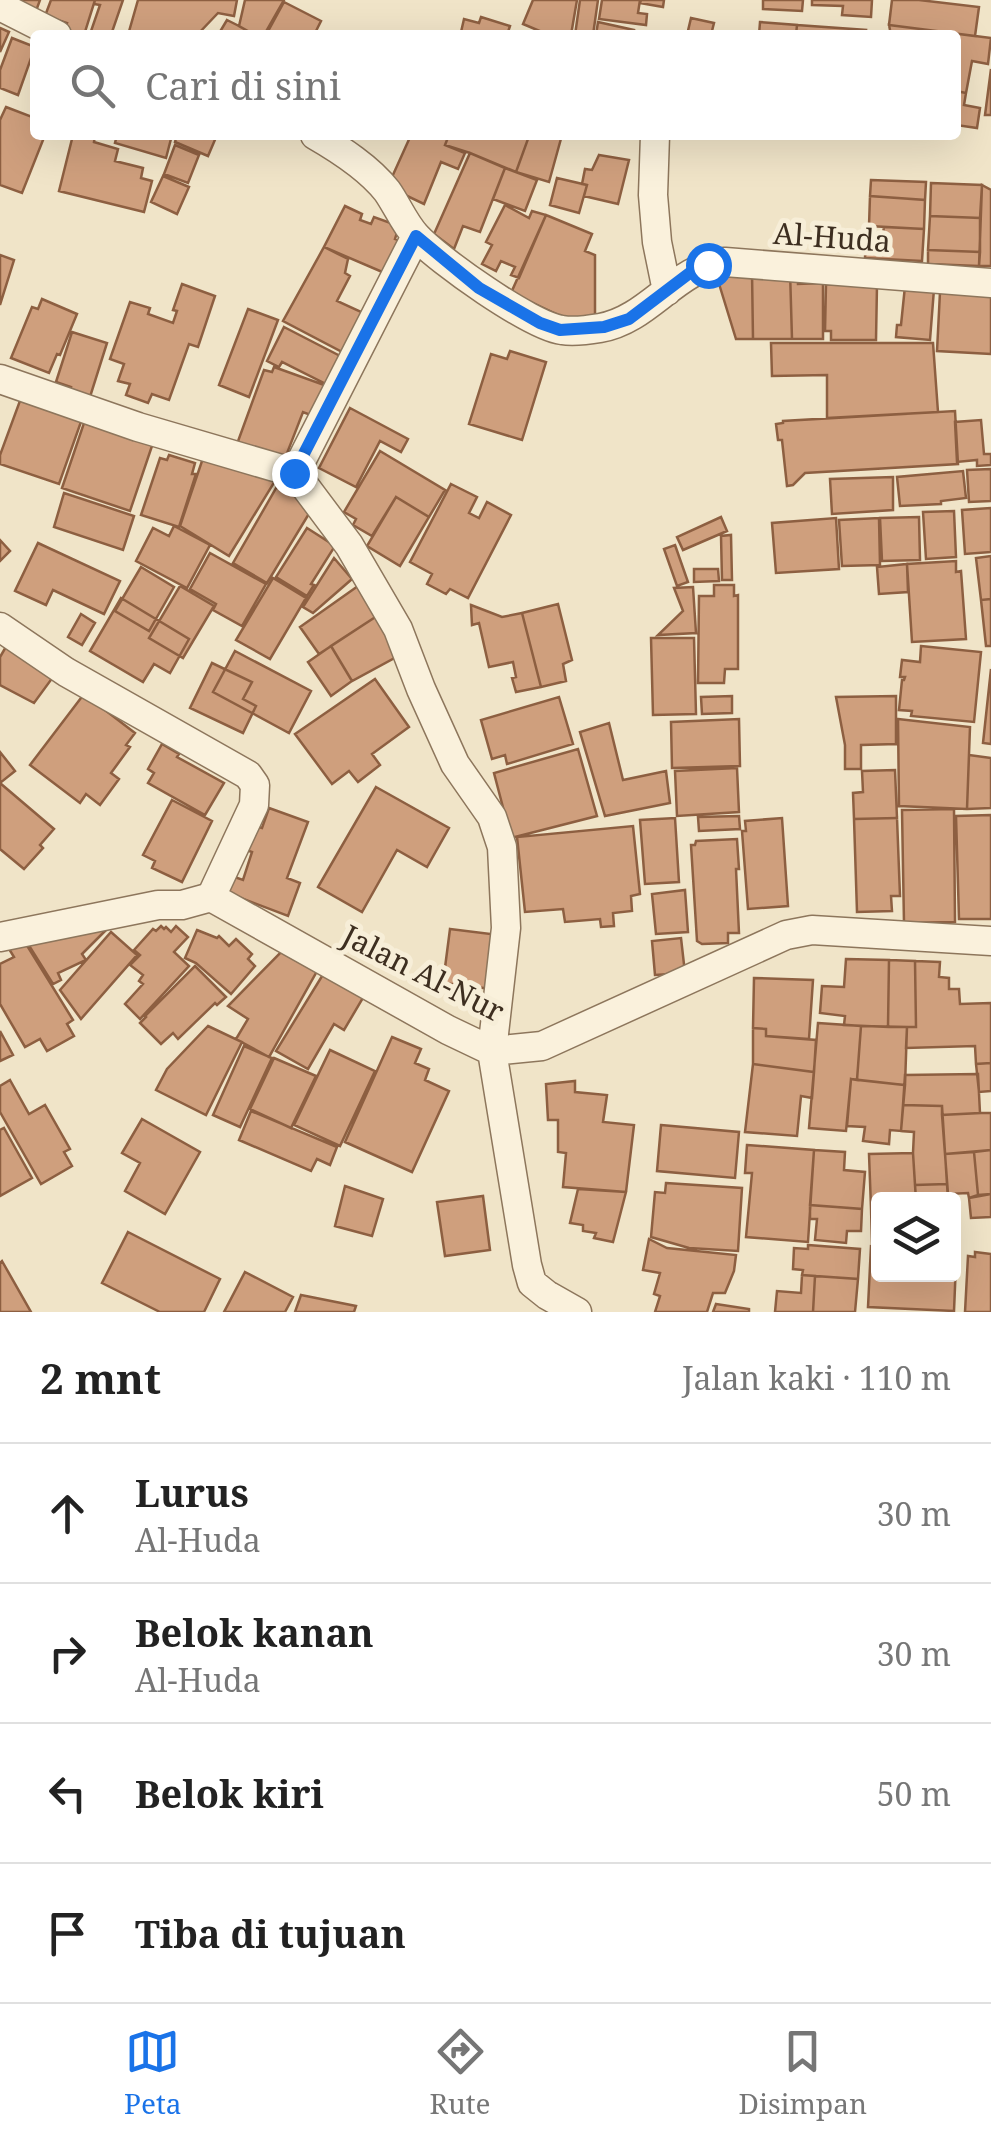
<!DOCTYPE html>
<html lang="id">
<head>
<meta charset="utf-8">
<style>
  :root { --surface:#fff; --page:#f2f2f2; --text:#222; --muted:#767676; --line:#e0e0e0; --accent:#1a73e8 }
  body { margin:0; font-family:"Noto Serif",serif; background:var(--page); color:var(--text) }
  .controls { position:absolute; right:30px; bottom:30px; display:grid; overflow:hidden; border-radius:10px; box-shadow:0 10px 40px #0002 }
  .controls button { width:90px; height:90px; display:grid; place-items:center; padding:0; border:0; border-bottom:2px solid var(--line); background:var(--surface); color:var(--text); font:50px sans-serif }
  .stop { position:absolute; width:30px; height:30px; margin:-22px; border:8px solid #1a73e8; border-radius:50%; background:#fff }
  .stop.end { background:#1a73e8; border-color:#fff; box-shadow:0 2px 10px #0008 }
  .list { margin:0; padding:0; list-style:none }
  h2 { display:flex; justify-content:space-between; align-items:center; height:130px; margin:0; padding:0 40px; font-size:42px }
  h2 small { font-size:32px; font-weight:400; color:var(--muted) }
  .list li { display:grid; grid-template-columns:65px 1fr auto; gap:30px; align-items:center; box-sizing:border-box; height:140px; padding:0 40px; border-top:2px solid var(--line) }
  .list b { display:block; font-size:38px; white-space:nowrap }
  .list p { margin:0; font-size:32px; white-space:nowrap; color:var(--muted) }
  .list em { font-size:32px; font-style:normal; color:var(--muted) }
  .icon { flex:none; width:55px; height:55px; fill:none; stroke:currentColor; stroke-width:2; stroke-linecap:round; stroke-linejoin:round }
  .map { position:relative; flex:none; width:991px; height:1312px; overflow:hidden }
  .search { position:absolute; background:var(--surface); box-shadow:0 10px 40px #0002; left:30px; right:30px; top:30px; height:110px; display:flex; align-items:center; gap:25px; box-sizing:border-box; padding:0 35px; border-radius:10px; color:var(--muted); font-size:38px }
  .sheet { height:690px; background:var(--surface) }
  nav { display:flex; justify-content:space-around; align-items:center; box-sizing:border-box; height:140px; border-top:2px solid var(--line); background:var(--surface); font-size:28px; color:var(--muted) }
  nav a { display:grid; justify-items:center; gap:5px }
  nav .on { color:var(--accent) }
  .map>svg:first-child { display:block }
  .building { fill:#cf9f7d; stroke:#8d5f41; stroke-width:2.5 }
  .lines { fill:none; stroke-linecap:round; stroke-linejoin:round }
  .street-casing { stroke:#8d765c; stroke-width:31 }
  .street { stroke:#faf1dc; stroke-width:28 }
  .route { stroke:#1a73e8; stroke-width:12 }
  .labels { text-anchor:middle; stroke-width:10; stroke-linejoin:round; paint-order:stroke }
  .street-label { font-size:30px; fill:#3d2e20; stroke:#f7eed8 }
</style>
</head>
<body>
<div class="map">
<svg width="991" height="1312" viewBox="0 0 991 1312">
  <rect width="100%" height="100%" fill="#f0e4c8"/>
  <path class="building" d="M 0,0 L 40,0 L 36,11 Z
    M 51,0 L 95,0 L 84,35 L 64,31 L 67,23 L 45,16 Z
    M 95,0 L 123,0 L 111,35 L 90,34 L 100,5 L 94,4 Z
    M 138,0 L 237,0 L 234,16 L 218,13 L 197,35 L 128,35 Z
    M 245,0 L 284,0 L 264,35 L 255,35 L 239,26 Z
    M 533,0 L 577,0 L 571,35 L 549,35 L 523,24 Z
    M 580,0 L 598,0 L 593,35 L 575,35 Z
    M 602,0 L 640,0 L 638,13 L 647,14 L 646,25 L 599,19 Z
    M 641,0 L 664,0 L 663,7 L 640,3 Z
    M 763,0 L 803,0 L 802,11 L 763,9 Z
    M 812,0 L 872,0 L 871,17 L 842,15 L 843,6 L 812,5 Z
    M 892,0 L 919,0 L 979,7 L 975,36 L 889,25 Z
    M 284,2 L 321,21 L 314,35 L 266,35 Z
    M 481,17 L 510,26 L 507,35 L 472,35 L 461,32 L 464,19 L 479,23 Z
    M 691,18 L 714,23 L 711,35 L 687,35 Z
    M 227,20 L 239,26 L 255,35 L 218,35 Z
    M 598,22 L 634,30 L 633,35 L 596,35 Z
    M 760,22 L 797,25 L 796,35 L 759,35 Z
    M 797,25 L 866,30 L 865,35 L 796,35 Z
    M 889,25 L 991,38 L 988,64 L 972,61 L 966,93 L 956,91 L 956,35 L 891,35 Z
    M 0,28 L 9,32 L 0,52 Z
    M 12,38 L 35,47 L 18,95 L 0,88 L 0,70 Z
    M 991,69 L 991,115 L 985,115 Z
    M 956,91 L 966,93 L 964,105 L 980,108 L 977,128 L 956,125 Z
    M 6,107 L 35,118 L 35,135 L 45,135 L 22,193 L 0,185 L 0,120 Z
    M 73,135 L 95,135 L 94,142 L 118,149 L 115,161 L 143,168 L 141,178 L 152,181 L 144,212 L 59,191 Z
    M 117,135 L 172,135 L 166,158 L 115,143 Z
    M 177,135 L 217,135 L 208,156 L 175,142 Z
    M 411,135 L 449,135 L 445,145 L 465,153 L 458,169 L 441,162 L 424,204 L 405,195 L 392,177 Z
    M 449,135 L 525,135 L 524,138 L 528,139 L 516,172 L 470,153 L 445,145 Z
    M 525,135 L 562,135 L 549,182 L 516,172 L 528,139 L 524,138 Z
    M 175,145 L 199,155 L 188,183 L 164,174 Z
    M 470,153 L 505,168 L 480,232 L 463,226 L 454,249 L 434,234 Z
    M 599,155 L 629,160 L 618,204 L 584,196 L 587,185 L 582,184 L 585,169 L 592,170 Z
    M 505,168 L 537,180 L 525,211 L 493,199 Z
    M 163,176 L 189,187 L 177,214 L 151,202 Z
    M 557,178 L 587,185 L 579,213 L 550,205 Z
    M 871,180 L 926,182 L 925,200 L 870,196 Z
    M 931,183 L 982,185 L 980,218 L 930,216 Z
    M 982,185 L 991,190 L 991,266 L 979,266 Z
    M 870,196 L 925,200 L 924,229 L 869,226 Z
    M 505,205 L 529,218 L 532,211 L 546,215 L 519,278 L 511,275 L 515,267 L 501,261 L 496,271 L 482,264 L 492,245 L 486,242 Z
    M 345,206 L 362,214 L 360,220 L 371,224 L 374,217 L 399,226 L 395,239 L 401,241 L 387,274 L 324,247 Z
    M 546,215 L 592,234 L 585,251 L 595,255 L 595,319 L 573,320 L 558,315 L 511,293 Z
    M 930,216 L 980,218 L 980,252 L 928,250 Z
    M 884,227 L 924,229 L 922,261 L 865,258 L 866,232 L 883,233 Z
    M 324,247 L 348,259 L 345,273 L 350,276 L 337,301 L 370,316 L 348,355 L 283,321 Z
    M 928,250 L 980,252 L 979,266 L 928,264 Z
    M 0,255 L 14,260 L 0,305 Z
    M 790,271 L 798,271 L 798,284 L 823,283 L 823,339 L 792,339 Z
    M 790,271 L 792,339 L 753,339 L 752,272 Z
    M 752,272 L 753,339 L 736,339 L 716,274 Z
    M 182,284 L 215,296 L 198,347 L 189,344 L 169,400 L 152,394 L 148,403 L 126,395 L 130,384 L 118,381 L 124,364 L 110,359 L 130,302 L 150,308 L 148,314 L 173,323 L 177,311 L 173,310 Z
    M 826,284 L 877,285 L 876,340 L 831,340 L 831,331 L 825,331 Z
    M 905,286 L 934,289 L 930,340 L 896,337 L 897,325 L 901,325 Z
    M 940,292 L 991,295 L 991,354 L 937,351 Z
    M 42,299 L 77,314 L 60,355 L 57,354 L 49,373 L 11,358 L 32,307 L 38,309 Z
    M 248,309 L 278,320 L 249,397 L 219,385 Z
    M 284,327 L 344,358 L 330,386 L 282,362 L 279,367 L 267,361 Z
    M 72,332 L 107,343 L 90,397 L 70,390 L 71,387 L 56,382 Z
    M 771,343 L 933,343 L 938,412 L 827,418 L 827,375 L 772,376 Z
    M 510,351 L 546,362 L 522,440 L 469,424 L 491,354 L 507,359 Z
    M 274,367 L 327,386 L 316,417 L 303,412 L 284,461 L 237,444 L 264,370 L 272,372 Z
    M 21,398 L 82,419 L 59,484 L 0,464 L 0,455 Z
    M 350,408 L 408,439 L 401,452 L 380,441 L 356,487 L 319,468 Z
    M 955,411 L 958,464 L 805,473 L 793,485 L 787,486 L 782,440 L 778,440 L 776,424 L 783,423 L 783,421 Z
    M 85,420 L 153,443 L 130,511 L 62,488 Z
    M 981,420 L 984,454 L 991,454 L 991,465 L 977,466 L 977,460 L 957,462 L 955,422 Z
    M 380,451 L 445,490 L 429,517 L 396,497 L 372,536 L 353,525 L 356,519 L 344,512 Z
    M 169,455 L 195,463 L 192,474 L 196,474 L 179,527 L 141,515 L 160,458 L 167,460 Z
    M 203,458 L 275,481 L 229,556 L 180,526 Z
    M 991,469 L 991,501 L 969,502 L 967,470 Z
    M 963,471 L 966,498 L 941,501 L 941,504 L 900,506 L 897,477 Z
    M 893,477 L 893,510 L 832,514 L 830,479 Z
    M 279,483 L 296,493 L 310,512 L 267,583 L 233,563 Z
    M 451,484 L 477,497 L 469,513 L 479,518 L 487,502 L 511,515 L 468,598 L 450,589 L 446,594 L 427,584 L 432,574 L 410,562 Z
    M 64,493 L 134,516 L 123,550 L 54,527 Z
    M 396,497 L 429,517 L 400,566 L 367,546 Z
    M 991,508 L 991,552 L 965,554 L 962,510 Z
    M 954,511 L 956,557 L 926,559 L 923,512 Z
    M 721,517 L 727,531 L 683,550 L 677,537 Z
    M 919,517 L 920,560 L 882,561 L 880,518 Z
    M 836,518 L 839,569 L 776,573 L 772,523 Z
    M 879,518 L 880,565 L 842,566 L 839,520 Z
    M 174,526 L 210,545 L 187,588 L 136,561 L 153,528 L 169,536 Z
    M 307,528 L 335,546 L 311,584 L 314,585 L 307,596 L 276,577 Z
    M 731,535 L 732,580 L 722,580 L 721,536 Z
    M 0,540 L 10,551 L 0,561 Z
    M 38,543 L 120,581 L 104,614 L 53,590 L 46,605 L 15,591 Z
    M 675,545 L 688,582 L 677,586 L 664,549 Z
    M 210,553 L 266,584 L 242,626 L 213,610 L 216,604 L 190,589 Z
    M 991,556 L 991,599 L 981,600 L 976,558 Z
    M 334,558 L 352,579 L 313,613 L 303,607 Z
    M 956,561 L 956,572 L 961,571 L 966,639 L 912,642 L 907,564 Z
    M 907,564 L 908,592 L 879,594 L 877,567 Z
    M 141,567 L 174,587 L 149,631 L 115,611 Z
    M 694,569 L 718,569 L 719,581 L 694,582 Z
    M 273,578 L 306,598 L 270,659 L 236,640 Z
    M 714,585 L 734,585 L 734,596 L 738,595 L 738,669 L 725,669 L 724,683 L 698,683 L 699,596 L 714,596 Z
    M 180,586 L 214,606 L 183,658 L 149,638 Z
    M 358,586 L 377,616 L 319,654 L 300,627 Z
    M 693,587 L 696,633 L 658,635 L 683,611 L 674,588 Z
    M 121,598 L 189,639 L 170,673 L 154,664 L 143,682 L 90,651 Z
    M 991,599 L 991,646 L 986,646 L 981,600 Z
    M 558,604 L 572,660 L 563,664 L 566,681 L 541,687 L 522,613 Z
    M 471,605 L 502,617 L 522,613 L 541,687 L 516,692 L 512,678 L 516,677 L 513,662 L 489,667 L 479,623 L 472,625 Z
    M 81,614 L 95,623 L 82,645 L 68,637 Z
    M 377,616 L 400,655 L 352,681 L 331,646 Z
    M 651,638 L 694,638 L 696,714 L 653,715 Z
    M 7,645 L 56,673 L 34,703 L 0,685 L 0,657 Z
    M 331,646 L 352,681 L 331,696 L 308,662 Z
    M 921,646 L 981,652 L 974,722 L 911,716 L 912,711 L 899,710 L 902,680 L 904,680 L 905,677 L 900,677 L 902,660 L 920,662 Z
    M 235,651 L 311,691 L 289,733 L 213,692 Z
    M 212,663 L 252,682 L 243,699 L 256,706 L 243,733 L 190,708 Z
    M 991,669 L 991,744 L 983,743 Z
    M 375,679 L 409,727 L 372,754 L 380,765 L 358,782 L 349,771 L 332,784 L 295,734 Z
    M 84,694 L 135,733 L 126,745 L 130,747 L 111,773 L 119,779 L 100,805 L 86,794 L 80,803 L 30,765 Z
    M 732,696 L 732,713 L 702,714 L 701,697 Z
    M 896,696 L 896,744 L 861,745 L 861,769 L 845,769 L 845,745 L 836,697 Z
    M 559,697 L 573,744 L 507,764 L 505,755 L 492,759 L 481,720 Z
    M 739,719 L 740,766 L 672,768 L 671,722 Z
    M 898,719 L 970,727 L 967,809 L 899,806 Z
    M 609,723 L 623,780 L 666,771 L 670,803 L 605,816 L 580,732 Z
    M 162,744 L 179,754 L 177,757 L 224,783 L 205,815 L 148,783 L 154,773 L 148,769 Z
    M 578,749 L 597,816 L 511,838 L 494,773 Z
    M 0,752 L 15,771 L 0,783 Z
    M 969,755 L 991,758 L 991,808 L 967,809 Z
    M 737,768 L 739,812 L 677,816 L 675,771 Z
    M 895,770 L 897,818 L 854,819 L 853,793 L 863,792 L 862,771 Z
    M 0,783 L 54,829 L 40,845 L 43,848 L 24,869 L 0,849 Z
    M 376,787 L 449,828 L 427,867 L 397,850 L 362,912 L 318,887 Z
    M 172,800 L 212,821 L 182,882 L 152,868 L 155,861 L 143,855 Z
    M 269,808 L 308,822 L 287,878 L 300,883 L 288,916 L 220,890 L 226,874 L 243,880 L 252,852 L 246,850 L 255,826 L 262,828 Z
    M 954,809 L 955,922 L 904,923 L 902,810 Z
    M 991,815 L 991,919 L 959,919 L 956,816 Z
    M 739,816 L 740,829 L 699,831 L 698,817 Z
    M 675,818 L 679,882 L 645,884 L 640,820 Z
    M 782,818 L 788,906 L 748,909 L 742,831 L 746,831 L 745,821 Z
    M 897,818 L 900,896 L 891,896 L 892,911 L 857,912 L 854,819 Z
    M 633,826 L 640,894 L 631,896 L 632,911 L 613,913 L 614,926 L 601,927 L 600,919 L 565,922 L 563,909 L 525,912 L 517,837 Z
    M 737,839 L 739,869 L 736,869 L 739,933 L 728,933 L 728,943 L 702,944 L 697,941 L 691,845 L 695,845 L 696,841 Z
    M 685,890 L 688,932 L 656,934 L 652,894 Z
    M 113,923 L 82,954 L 86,960 L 58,973 L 61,980 L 53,984 L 28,944 Z
    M 161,926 L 164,929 L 166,927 L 171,932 L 176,926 L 188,937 L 174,952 L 189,966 L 140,1019 L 125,1004 L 143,984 L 139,981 L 143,975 L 130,965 L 140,955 L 134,950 L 153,929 L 156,931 Z
    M 450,929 L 499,935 L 492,989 L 443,983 Z
    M 197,930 L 217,938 L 219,936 L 229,946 L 236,939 L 252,954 L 248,959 L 255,966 L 231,994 L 196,963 L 185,958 Z
    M 111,932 L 137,955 L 81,1019 L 60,990 Z
    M 681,938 L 685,973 L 655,975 L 652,941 Z
    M 23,939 L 73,1020 L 67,1024 L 74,1036 L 47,1051 L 40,1039 L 25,1047 L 0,1004 L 0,964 L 14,957 L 6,944 Z
    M 287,946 L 321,964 L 269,1057 L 236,1039 L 248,1019 L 228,1006 Z
    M 846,959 L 889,960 L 888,1027 L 844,1025 L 845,1016 L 820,1013 L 822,986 L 844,987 Z
    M 889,960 L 915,961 L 916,1027 L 888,1027 Z
    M 915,961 L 940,962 L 939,977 L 949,978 L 949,989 L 959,989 L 960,1004 L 991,1003 L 991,1063 L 976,1064 L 975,1046 L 906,1048 L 907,1027 L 916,1027 Z
    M 195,966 L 226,997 L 217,1005 L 215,1003 L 178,1039 L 173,1033 L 161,1044 L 140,1023 L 146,1017 L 145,1016 Z
    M 327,968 L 367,991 L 344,1030 L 334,1024 L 308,1069 L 276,1051 Z
    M 754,978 L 813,980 L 809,1039 L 766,1036 L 766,1029 L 753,1028 Z
    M 818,1023 L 861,1026 L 857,1080 L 851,1079 L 846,1131 L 809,1128 Z
    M 208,1026 L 242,1042 L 206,1115 L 156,1090 L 167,1069 Z
    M 861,1026 L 907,1027 L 905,1085 L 857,1080 Z
    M 753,1028 L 766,1029 L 766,1036 L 816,1040 L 814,1072 L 753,1064 Z
    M 0,1031 L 13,1055 L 0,1061 Z
    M 392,1037 L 421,1049 L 415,1063 L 429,1069 L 425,1080 L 449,1091 L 412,1172 L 345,1142 Z
    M 244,1046 L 272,1058 L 240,1127 L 213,1115 Z
    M 330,1050 L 375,1071 L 340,1146 L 294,1125 Z
    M 274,1058 L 316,1076 L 291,1128 L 250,1109 Z
    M 991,1063 L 991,1091 L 979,1092 L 976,1064 Z
    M 753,1064 L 814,1072 L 812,1098 L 801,1096 L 797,1136 L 745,1132 Z
    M 978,1074 L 980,1113 L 942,1115 L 942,1106 L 903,1105 L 905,1075 Z
    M 851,1079 L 905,1085 L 901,1131 L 890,1130 L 889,1144 L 863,1141 L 865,1127 L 847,1126 Z
    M 10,1080 L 29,1114 L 45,1105 L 70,1149 L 64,1152 L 72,1166 L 41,1184 L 0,1112 L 0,1086 Z
    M 575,1081 L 575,1092 L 607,1095 L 603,1122 L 634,1125 L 626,1192 L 563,1187 L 566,1153 L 558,1152 L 558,1120 L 548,1120 L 546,1084 Z
    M 903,1105 L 942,1106 L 947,1184 L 915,1185 L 913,1153 L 914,1132 L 901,1131 Z
    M 251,1111 L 337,1147 L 330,1165 L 317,1159 L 311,1171 L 239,1140 Z
    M 980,1113 L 991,1113 L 991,1150 L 945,1154 L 942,1115 Z
    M 142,1119 L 200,1152 L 165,1214 L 125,1191 L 140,1163 L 122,1153 Z
    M 661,1125 L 739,1132 L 735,1178 L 657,1171 Z
    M 4,1128 L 32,1178 L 0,1196 L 0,1130 Z
    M 747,1145 L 814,1150 L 808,1242 L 746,1237 L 752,1173 L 745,1173 Z
    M 814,1150 L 845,1152 L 844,1170 L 865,1172 L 862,1209 L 810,1205 Z
    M 991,1150 L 991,1194 L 978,1195 L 974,1152 Z
    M 974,1152 L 978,1195 L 969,1198 L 968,1193 L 948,1194 L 945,1154 Z
    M 913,1153 L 916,1200 L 878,1200 L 878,1208 L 871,1208 L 869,1154 Z
    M 666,1183 L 742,1188 L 738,1251 L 689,1248 L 651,1237 L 655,1192 L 665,1193 Z
    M 947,1184 L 948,1200 L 916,1200 L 915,1185 Z
    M 345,1186 L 383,1199 L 372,1236 L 335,1226 Z
    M 578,1189 L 626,1192 L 613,1242 L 594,1238 L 596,1233 L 583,1231 L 583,1225 L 570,1223 Z
    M 991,1194 L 991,1217 L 971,1218 L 969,1198 Z
    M 483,1196 L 490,1250 L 445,1256 L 437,1202 Z
    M 810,1205 L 862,1209 L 861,1231 L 847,1231 L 846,1243 L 815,1240 L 817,1219 L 810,1219 Z
    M 871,1208 L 878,1208 L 878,1243 L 872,1243 Z
    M 128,1232 L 220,1279 L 204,1312 L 160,1312 L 102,1283 Z
    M 649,1239 L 667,1248 L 736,1255 L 734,1271 L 725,1293 L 713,1293 L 707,1312 L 655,1312 L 660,1296 L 654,1294 L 660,1273 L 643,1270 Z
    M 808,1245 L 860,1249 L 858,1279 L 802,1275 L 803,1270 L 793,1269 L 794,1248 L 808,1249 Z
    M 871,1246 L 878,1246 L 878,1274 L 954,1274 L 954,1263 L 956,1263 L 954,1311 L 868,1307 Z
    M 975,1252 L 991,1254 L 991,1312 L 965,1312 L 968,1256 L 975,1257 Z
    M 2,1261 L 31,1312 L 0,1312 L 0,1263 Z
    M 245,1272 L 293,1297 L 285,1312 L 224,1312 Z
    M 802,1275 L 815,1276 L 813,1312 L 775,1312 L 777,1291 L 801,1293 Z
    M 815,1276 L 858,1279 L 855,1312 L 813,1312 Z
    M 301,1295 L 356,1306 L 354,1312 L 295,1312 Z
    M 716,1304 L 749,1309 L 749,1312 L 713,1312 Z"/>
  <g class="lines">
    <defs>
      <path id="street" d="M 0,6 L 57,35
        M 315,135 C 341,150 369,168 387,191 C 397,205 404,223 416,236 C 438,260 531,326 562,330 C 574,332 588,330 600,328 C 650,319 675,268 725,262 L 991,283
        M 655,135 L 653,195 L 657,242 L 667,291
        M 0,379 L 138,427 L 295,473 L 349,545 L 398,629 L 421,689 L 455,764 L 492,817 L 502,847 L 506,928 L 492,1051 L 527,1265 L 532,1283 L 547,1295 L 577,1312
        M 295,473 L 416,236
        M 0,627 L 66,672 L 248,775 L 255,785 L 254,805 L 211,897
        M 0,937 L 158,905 L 182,905 L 211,897 L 448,1030 L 492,1051 L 542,1046 L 786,935 L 812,930 L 991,941"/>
    </defs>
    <use href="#street" class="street-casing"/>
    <use href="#street" class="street"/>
  </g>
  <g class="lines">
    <path class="route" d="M 294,473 L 416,236 L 479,288 L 540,323 L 560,330 L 604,327 L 629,319 L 691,272 L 708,265"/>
  </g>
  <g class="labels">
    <g class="street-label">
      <text transform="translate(832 238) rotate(4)" y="10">Al-Huda</text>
      <text transform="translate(423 974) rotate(27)" y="10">Jalan Al-Nur</text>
    </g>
  </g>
</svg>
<div class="controls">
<button><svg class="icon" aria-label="layers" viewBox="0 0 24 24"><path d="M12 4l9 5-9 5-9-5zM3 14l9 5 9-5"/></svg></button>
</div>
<div class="stop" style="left:708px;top:265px"></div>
<div class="stop end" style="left:294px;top:473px"></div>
<div class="search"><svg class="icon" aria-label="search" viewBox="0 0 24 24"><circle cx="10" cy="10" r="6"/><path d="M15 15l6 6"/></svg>Cari di sini</div>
</div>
<section class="sheet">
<h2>2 mnt<small>Jalan kaki · 110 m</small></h2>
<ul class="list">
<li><svg class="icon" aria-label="ahead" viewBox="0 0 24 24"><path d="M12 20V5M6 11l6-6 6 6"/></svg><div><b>Lurus</b><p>Al-Huda</p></div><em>30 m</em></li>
<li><svg class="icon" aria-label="right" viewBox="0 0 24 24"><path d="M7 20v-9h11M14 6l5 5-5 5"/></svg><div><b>Belok kanan</b><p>Al-Huda</p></div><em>30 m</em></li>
<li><svg class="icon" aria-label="left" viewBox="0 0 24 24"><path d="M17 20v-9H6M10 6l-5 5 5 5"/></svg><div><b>Belok kiri</b></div><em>50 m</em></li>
<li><svg class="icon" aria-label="arrive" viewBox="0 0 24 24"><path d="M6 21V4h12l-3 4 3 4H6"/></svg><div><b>Tiba di tujuan</b></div></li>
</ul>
</section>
<nav>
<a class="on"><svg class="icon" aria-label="map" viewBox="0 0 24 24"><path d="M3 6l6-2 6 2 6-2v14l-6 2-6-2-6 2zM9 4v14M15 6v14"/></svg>Peta</a>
<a><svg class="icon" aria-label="directions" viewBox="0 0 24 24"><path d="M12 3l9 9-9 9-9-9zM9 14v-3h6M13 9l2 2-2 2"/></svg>Rute</a>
<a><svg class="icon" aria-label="saved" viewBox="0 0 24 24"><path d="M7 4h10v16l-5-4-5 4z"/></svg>Disimpan</a>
</nav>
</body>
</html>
